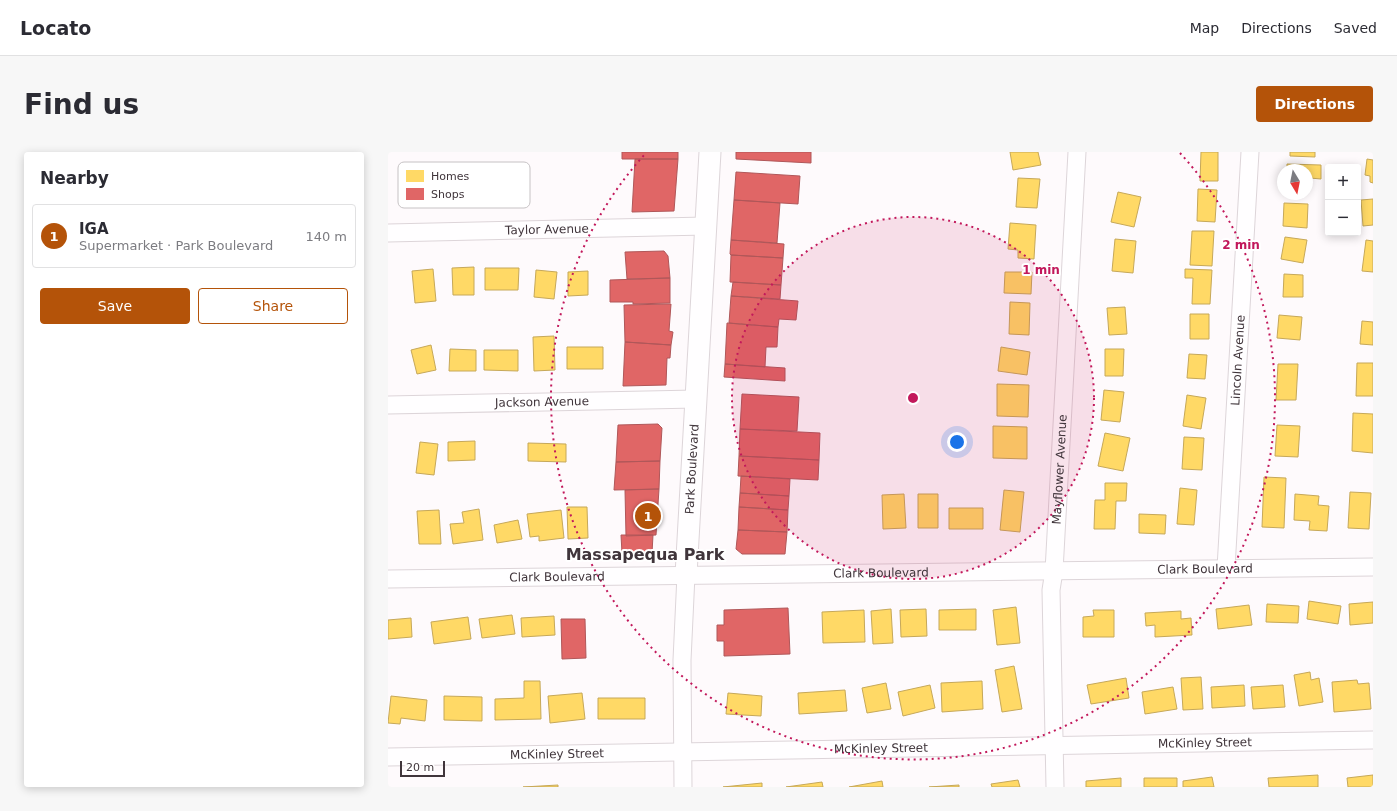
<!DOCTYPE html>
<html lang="en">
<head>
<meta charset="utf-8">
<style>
  :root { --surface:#fff; --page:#f7f7f7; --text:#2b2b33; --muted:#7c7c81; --line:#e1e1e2; --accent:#b45309 }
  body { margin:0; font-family:"DejaVu Sans",sans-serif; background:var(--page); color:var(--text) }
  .controls { position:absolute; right:12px; top:12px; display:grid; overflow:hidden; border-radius:4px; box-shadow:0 2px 10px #0003 }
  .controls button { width:36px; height:36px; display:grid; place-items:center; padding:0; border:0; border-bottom:1px solid var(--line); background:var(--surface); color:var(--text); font:20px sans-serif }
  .compass { position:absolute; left:889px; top:12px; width:36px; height:36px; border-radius:50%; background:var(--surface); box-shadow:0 2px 10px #0003; rotate:170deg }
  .scale { position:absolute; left:12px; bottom:10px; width:45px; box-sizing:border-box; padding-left:4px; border:2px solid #40353b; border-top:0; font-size:11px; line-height:14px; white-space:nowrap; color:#40353b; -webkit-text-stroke:3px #fff; paint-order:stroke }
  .you { position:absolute; left:569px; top:290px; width:14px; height:14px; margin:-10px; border:3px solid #fff; border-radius:50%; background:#1a73e8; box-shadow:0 0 0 6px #1a73e833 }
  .badge { display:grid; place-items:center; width:26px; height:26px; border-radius:50%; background:var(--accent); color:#fff; font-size:13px; font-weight:700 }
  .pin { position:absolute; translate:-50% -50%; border:2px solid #fff; box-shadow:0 1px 4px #0006 }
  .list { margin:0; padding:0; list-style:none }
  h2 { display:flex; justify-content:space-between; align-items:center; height:52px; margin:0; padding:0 16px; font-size:17px }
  h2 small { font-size:13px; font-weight:400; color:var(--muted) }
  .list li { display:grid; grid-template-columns:26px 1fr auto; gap:12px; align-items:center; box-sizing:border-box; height:64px; margin:0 8px 8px; padding:0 8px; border:1px solid var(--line); border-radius:4px }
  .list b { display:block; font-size:15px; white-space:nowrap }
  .list p { margin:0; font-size:13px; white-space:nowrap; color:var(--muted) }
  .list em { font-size:13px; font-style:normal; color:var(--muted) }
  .actions { display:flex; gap:8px; padding:12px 16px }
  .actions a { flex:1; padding:9px 0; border:1px solid var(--accent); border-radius:4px; text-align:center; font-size:14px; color:var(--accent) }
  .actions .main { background:var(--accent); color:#fff }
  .map { position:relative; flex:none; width:985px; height:635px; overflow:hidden; border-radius:4px }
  header { display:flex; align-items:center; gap:24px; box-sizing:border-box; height:56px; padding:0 20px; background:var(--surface); border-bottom:1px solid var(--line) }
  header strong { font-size:19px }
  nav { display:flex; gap:22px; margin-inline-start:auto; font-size:14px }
  .intro { display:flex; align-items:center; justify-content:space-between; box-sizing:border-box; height:96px; padding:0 24px }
  h1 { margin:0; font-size:28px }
  .button { padding:10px 18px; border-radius:4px; background:var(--accent); color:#fff; font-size:14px; font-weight:700 }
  main { display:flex; gap:24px; padding:0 24px }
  aside { flex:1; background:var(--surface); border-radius:4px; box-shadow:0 2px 10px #0003 }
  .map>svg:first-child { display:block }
  .homes { fill:#ffd966; stroke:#c6a859 }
  .shops { fill:#e06666; stroke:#b05759 }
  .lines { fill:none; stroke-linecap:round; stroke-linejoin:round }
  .minor-casing { stroke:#ddd5d9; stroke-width:19 }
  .major-casing { stroke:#ddd5d9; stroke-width:23 }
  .minor { stroke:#fffeff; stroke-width:17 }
  .major { stroke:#fffeff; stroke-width:21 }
  .ring { fill:none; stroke:#c2185b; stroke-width:2; stroke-dasharray:2 4 }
  .labels { text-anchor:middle; stroke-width:4; stroke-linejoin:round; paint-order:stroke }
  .street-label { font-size:12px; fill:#40353b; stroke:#fff }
  .district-label { font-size:16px; font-weight:bold; fill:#40353b; stroke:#fff }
  .key { fill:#fff; stroke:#c6c2c4; stroke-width:1 }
  .key-label { font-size:11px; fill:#40353b }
  .centre { fill:#c2185b; stroke:#fff; stroke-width:2 }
  .ring-label { font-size:12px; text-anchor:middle; font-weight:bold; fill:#c2185b; stroke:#fff; stroke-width:4; stroke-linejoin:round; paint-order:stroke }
</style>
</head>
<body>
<header>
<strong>Locato</strong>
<nav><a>Map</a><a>Directions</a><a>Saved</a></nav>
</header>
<div class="intro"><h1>Find us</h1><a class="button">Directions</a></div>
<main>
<aside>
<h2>Nearby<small></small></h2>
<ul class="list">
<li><span class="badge">1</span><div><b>IGA</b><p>Supermarket · Park Boulevard</p></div><em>140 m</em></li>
</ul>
<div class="actions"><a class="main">Save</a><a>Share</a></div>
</aside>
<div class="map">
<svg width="985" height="635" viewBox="0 0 985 635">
  <rect width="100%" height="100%" fill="#fefafc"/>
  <path class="homes" d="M 622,0 L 650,0 L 653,13 L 625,18 Z
    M 813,0 L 830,0 L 830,29 L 812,29 Z
    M 902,0 L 927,0 L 927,5 L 902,4 Z
    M 979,7 L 985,8 L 985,31 L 982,30 L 982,24 L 977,23 Z
    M 899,12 L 933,13 L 933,27 L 922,26 L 921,36 L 919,36 L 919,18 L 899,18 Z
    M 630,26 L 652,27 L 649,56 L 628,55 Z
    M 810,37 L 829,38 L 827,70 L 809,69 Z
    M 730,40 L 753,45 L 746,75 L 723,70 Z
    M 985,47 L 985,73 L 975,74 L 973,48 Z
    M 896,51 L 920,52 L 919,76 L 895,74 Z
    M 622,71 L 648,73 L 646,107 L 630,106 L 630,98 L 620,97 Z
    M 804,79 L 826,79 L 824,114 L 802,113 Z
    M 897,85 L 919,88 L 915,111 L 893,107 Z
    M 727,87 L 748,89 L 745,121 L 724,119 Z
    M 978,88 L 985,89 L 985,120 L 974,119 Z
    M 86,115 L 86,143 L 65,143 L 64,116 Z
    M 97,116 L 131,116 L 130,138 L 97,138 Z
    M 45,117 L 48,149 L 27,151 L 24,119 Z
    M 797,117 L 824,118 L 822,152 L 804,152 L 805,126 L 797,126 Z
    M 148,118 L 169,120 L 166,147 L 146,145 Z
    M 200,119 L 200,143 L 180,144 L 180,120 Z
    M 617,120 L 644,120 L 643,142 L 616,141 Z
    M 896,122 L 915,123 L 915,145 L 895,145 Z
    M 622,150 L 642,151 L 641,183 L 621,182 Z
    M 737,155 L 739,182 L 721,183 L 719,156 Z
    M 802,162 L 821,162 L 821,187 L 802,187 Z
    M 891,163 L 914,165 L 912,188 L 889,186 Z
    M 974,169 L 985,170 L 985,193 L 972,192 Z
    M 166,184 L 167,218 L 146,219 L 145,185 Z
    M 43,193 L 48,218 L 29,222 L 23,198 Z
    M 179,195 L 215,195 L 215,217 L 179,217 Z
    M 613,195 L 642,200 L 639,223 L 610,219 Z
    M 62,197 L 88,198 L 88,219 L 61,219 Z
    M 717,197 L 736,197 L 735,224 L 717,224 Z
    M 96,198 L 130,198 L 130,219 L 96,218 Z
    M 801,202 L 819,203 L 817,227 L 799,226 Z
    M 969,211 L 985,211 L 985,244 L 968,244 Z
    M 890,212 L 910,212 L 908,248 L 888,248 Z
    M 609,232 L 641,233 L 640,265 L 609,264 Z
    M 716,238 L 736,240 L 732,270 L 713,268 Z
    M 799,243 L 818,246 L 813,277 L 795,274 Z
    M 965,261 L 985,262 L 985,301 L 964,299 Z
    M 889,273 L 912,274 L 910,305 L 887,304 Z
    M 605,274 L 639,275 L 639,307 L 605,306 Z
    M 717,281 L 742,286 L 735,319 L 710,314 Z
    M 796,285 L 816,286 L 814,318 L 794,317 Z
    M 87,289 L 87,308 L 60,309 L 60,290 Z
    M 32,290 L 50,292 L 46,323 L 28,321 Z
    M 140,291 L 178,292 L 178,310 L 140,309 Z
    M 876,325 L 898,326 L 896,376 L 874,375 Z
    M 717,331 L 739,331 L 738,349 L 728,349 L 727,377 L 706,377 L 707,348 L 717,348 Z
    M 792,336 L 809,338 L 806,373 L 789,372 Z
    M 616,338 L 636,340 L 632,380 L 612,378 Z
    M 962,340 L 983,341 L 981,377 L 960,376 Z
    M 516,342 L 518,376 L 495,377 L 494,343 Z
    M 530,342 L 550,342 L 550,376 L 530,376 Z
    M 907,342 L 931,344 L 930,353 L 941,354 L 939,379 L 921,378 L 922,369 L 906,368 Z
    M 179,355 L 199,355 L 200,386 L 180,387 Z
    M 561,356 L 595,356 L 595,377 L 561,377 Z
    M 91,357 L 95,388 L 65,392 L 62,372 L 76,371 L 74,360 Z
    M 51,358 L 53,392 L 31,392 L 29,359 Z
    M 173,358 L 176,386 L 151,389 L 151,384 L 142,385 L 139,362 Z
    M 751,362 L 778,363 L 777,382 L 751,381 Z
    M 130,368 L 134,387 L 109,391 L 106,373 Z
    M 921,449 L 953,454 L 950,472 L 919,467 Z
    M 985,450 L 985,471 L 962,473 L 961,452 Z
    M 879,452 L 911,454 L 910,471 L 878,470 Z
    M 861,453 L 864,473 L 830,477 L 828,457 Z
    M 628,455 L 632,491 L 609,493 L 605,458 Z
    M 503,457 L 505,491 L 485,492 L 483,459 Z
    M 538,457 L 539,484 L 513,485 L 512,458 Z
    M 588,457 L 588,478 L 551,478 L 551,458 Z
    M 476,458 L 477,490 L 435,491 L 434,460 Z
    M 705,458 L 726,458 L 726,485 L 695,485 L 695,465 L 706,464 Z
    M 793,459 L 793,467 L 803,466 L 804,483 L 767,485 L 767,473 L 758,474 L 757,461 Z
    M 124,463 L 127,482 L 94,486 L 91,467 Z
    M 166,464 L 167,483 L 134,485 L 133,466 Z
    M 80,465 L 83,487 L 46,492 L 43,470 Z
    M 23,466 L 24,485 L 0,487 L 0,468 Z
    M 626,514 L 634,557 L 614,560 L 607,518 Z
    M 922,520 L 923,528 L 931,526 L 935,550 L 911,554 L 906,523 Z
    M 813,525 L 815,557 L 795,558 L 793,526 Z
    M 738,526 L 741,546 L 703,552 L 699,533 Z
    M 969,528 L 970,532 L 981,531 L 983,557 L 946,560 L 944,530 Z
    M 136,529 L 152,529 L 153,567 L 107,568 L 107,547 L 136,546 Z
    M 594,529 L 595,557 L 554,560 L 553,531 Z
    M 498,531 L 503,557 L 479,561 L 474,536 Z
    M 542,533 L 547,556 L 515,564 L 510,540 Z
    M 856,533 L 857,554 L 824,556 L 823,535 Z
    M 895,533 L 897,555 L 865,557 L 863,535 Z
    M 785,535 L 789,557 L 757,562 L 754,540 Z
    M 457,538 L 459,559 L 411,562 L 410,541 Z
    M 194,541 L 197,567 L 162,571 L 160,544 Z
    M 340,541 L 374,544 L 373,564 L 338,562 Z
    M 3,544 L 39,548 L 37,569 L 13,566 L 12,572 L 0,571 Z
    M 56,544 L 94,545 L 94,569 L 56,568 Z
    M 210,546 L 257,546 L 257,567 L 210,567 Z
    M 930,623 L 930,635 L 881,635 L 880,626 Z
    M 985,623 L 985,635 L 960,635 L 959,626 Z
    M 824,625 L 826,635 L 795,635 L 795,629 Z
    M 733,626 L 733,635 L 698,635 L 698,629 Z
    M 756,626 L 789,626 L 789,635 L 756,635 Z
    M 630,628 L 632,635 L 604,635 L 603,632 Z
    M 494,629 L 495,635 L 461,635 Z
    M 434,630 L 435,635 L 398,635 Z
    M 374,631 L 374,635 L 335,635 Z
    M 170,633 L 170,635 L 135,635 Z
    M 571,633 L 571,635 L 541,635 Z"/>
  <path class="shops" d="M 234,0 L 290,0 L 290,7 L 234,7 Z
    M 348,0 L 423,0 L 423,11 L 348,7 Z
    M 247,7 L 290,7 L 286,59 L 244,60 Z
    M 348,20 L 412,24 L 410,52 L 346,48 Z
    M 346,48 L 392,51 L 389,91 L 343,88 Z
    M 343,88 L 396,92 L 395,106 L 343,103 L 342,102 Z
    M 276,99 L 280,104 L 282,126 L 239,127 L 237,100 Z
    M 343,103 L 395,106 L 393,133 L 342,130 Z
    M 282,126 L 282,151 L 245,152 L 245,150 L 222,150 L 222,128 Z
    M 345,130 L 393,133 L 392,147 L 343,144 Z
    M 343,144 L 410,149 L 408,168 L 391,167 L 390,175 L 341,171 Z
    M 283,152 L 281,179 L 285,180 L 283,193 L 237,190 L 236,153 Z
    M 339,171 L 390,175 L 389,195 L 378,195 L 377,215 L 337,212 Z
    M 237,190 L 283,193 L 282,206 L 279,206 L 278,233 L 235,234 Z
    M 337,212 L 397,216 L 397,229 L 336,225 Z
    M 354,242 L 411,245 L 409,279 L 352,277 Z
    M 270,272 L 274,276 L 272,309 L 228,310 L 230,273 Z
    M 352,277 L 432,281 L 431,308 L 351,304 Z
    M 351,304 L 431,308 L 430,328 L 350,324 Z
    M 272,309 L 271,337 L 226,338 L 228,310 Z
    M 353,324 L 402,327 L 401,344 L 352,341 Z
    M 271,337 L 268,383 L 238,384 L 237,338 Z
    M 352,341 L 401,344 L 400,358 L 351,355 Z
    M 351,355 L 400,358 L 399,380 L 350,378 Z
    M 350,378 L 399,380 L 397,402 L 354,402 L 348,397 Z
    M 233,383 L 265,383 L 264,401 L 234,401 Z
    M 400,456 L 402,502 L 336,504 L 336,489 L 329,489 L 329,473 L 336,473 L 336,458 Z
    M 173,467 L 197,467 L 198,506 L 174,507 Z"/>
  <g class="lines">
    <defs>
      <g id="minor">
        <path id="s1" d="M 0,81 L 318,74"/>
        <path id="s2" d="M 0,253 L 308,247"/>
        <path id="s3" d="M 838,416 L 862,0"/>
        <path id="s4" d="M 0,427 L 985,415"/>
        <path id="s5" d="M 0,605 L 985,588"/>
        <path d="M 295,635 L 294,508 L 298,423"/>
        <path id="s6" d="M 667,635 L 663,438 L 666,419 L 689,0"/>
      </g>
      <g id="major">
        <path id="s7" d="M 298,423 L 322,0"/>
      </g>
    </defs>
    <use href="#minor" class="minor-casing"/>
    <use href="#major" class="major-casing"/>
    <use href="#minor" class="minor"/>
    <use href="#major" class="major"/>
  </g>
  <circle cx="525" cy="246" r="181" fill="#c2185b" fill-opacity=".12"/>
  <g class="ring">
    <circle cx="525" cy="246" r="181"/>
    <path d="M792 1A362 362 0 1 1 258 1"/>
  </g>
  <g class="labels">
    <g class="street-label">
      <text dy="4" stroke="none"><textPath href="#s1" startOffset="159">Taylor Avenue</textPath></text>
      <text dy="4" stroke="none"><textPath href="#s3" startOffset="208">Lincoln Avenue</textPath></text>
      <text dy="4" stroke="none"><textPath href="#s2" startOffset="154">Jackson Avenue</textPath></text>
      <text dy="4" stroke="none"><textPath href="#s7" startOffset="106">Park Boulevard</textPath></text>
      <text dy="4" stroke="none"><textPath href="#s6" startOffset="318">Mayflower Avenue</textPath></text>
      <text dy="4" stroke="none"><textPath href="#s4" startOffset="817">Clark Boulevard</textPath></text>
      <text dy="4" stroke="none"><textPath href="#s4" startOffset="493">Clark Boulevard</textPath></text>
      <text dy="4" stroke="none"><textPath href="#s4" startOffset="169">Clark Boulevard</textPath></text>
      <text dy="4" stroke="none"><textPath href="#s5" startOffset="817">McKinley Street</textPath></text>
      <text dy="4" stroke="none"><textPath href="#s5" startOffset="493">McKinley Street</textPath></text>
      <text dy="4" stroke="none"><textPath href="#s5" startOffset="169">McKinley Street</textPath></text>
    </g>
    <g class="district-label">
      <text x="257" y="408">Massapequa Park</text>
    </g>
  </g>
  <rect x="10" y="10" width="132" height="46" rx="6" class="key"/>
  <rect x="18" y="18" width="18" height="12" fill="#ffd966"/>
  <rect x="18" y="36" width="18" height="12" fill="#e06666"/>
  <g class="key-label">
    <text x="43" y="28">Homes</text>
    <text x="43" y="46">Shops</text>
  </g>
  <circle cx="525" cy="246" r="6" class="centre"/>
  <g class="ring-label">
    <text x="853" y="97">2 min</text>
    <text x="653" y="122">1 min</text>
  </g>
</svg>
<div class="controls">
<button>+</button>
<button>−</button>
</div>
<svg class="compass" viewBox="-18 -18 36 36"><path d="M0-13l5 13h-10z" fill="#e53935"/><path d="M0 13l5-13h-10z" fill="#7c7c81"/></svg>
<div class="scale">20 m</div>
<div class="you"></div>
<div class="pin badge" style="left:260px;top:364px">1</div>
</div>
</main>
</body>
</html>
